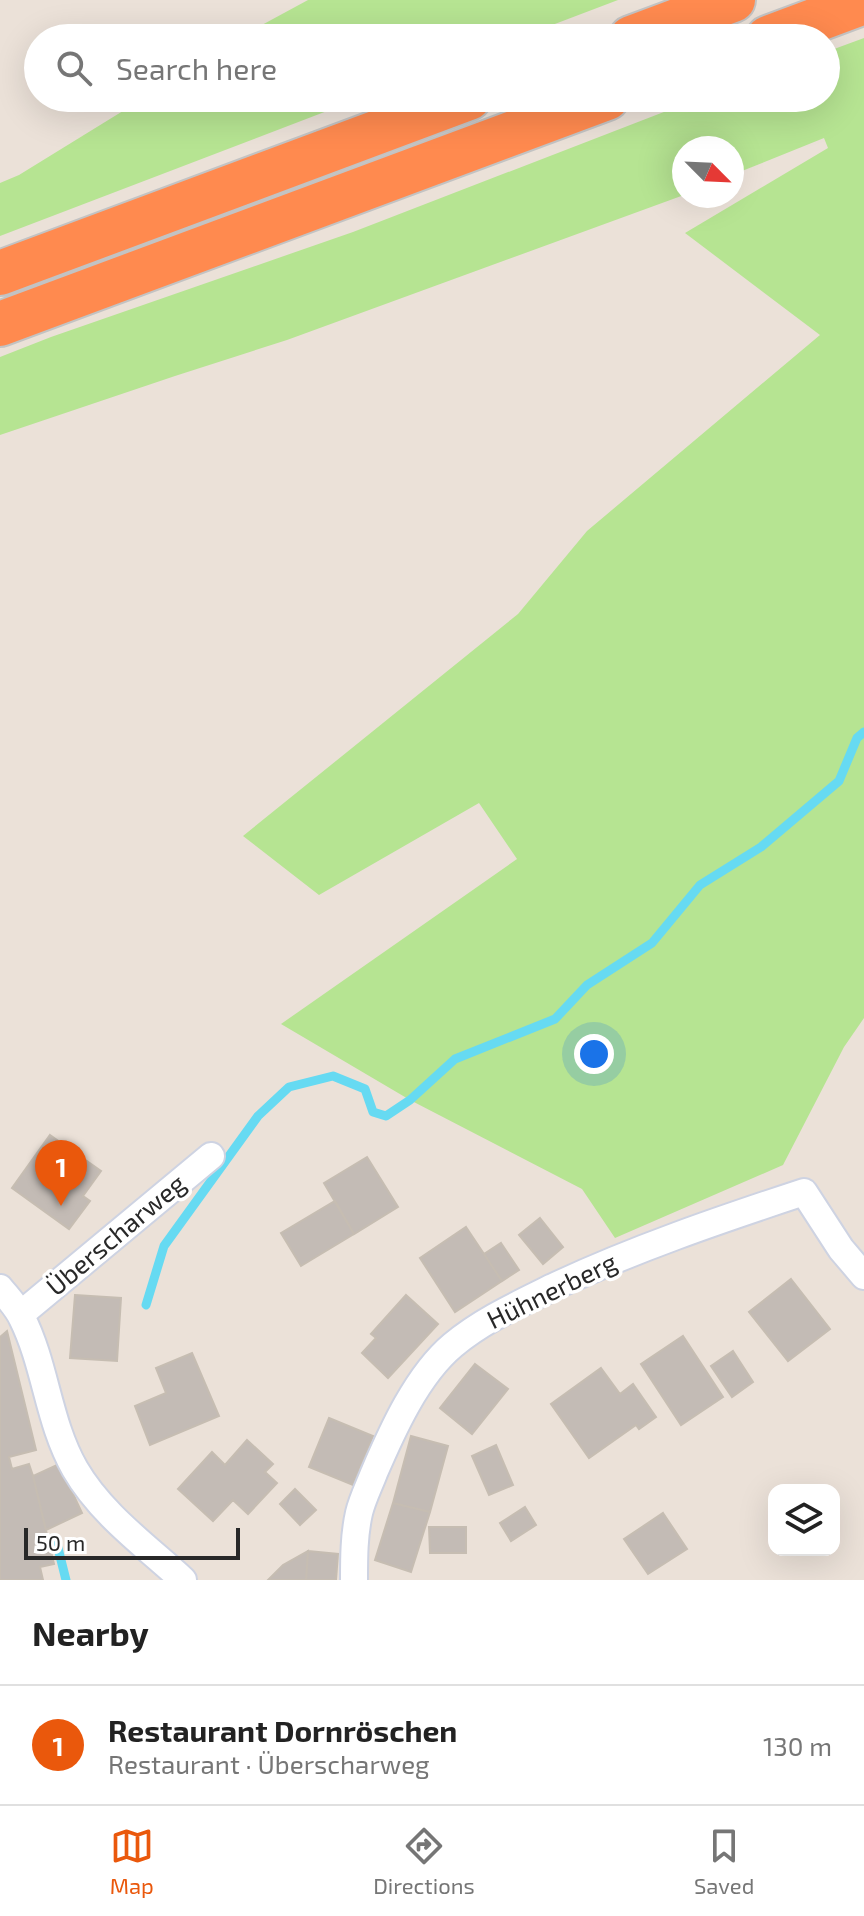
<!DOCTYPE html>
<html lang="en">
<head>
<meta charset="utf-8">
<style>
  :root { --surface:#fff; --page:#f6f6f6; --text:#222; --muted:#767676; --line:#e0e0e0; --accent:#ea580c }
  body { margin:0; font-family:"Exo 2",sans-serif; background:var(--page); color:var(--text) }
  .controls { position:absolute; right:24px; bottom:24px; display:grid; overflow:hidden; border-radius:16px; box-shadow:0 8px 32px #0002 }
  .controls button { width:72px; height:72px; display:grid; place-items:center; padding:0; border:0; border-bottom:2px solid var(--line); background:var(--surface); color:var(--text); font:40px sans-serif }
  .compass { position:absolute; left:672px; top:136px; width:72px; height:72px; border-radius:50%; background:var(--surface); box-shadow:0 8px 32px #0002; rotate:114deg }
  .scale { position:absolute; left:24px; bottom:20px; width:216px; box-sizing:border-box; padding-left:8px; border:4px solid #282828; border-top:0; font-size:22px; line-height:28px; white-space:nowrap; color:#282828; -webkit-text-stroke:6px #fff; paint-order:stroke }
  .you { position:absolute; left:594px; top:1054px; width:28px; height:28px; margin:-20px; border:6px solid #fff; border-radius:50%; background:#1a73e8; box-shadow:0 0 0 12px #1a73e833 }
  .badge { display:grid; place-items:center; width:52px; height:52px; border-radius:50%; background:var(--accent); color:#fff; font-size:26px; font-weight:700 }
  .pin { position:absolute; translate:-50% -66px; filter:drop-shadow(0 2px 4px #0008) }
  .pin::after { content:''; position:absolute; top:42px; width:28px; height:24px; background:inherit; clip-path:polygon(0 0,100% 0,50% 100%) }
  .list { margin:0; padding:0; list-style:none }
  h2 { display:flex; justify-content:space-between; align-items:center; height:104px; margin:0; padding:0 32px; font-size:34px }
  h2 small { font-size:26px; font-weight:400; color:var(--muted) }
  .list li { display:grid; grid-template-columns:52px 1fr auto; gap:24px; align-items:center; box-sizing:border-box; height:120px; padding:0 32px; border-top:2px solid var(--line) }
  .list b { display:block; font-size:30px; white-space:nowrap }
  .list p { margin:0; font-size:26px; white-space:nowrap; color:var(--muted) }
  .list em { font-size:26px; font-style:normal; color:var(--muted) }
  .icon { flex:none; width:44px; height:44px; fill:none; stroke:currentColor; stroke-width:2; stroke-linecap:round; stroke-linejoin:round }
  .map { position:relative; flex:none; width:864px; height:1580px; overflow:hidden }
  .search { position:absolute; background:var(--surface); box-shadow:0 8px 32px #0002; left:24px; right:24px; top:24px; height:88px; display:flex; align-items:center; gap:20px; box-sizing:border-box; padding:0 28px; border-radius:44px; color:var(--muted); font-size:30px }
  .sheet { height:224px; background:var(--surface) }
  nav { display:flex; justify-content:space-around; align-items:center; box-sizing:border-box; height:112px; border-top:2px solid var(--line); background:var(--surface); font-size:22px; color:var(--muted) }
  nav a { display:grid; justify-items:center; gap:4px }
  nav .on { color:var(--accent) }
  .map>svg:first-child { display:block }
  .green { fill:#b6e492 }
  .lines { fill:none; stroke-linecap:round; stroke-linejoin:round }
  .stream { stroke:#66daf2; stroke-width:9 }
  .building { fill:#c3bbb5; stroke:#c6bdb2; stroke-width:2 }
  .minor-casing { stroke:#ced3e2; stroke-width:30 }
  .motorway-casing { stroke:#c3c3c3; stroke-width:48 }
  .minor { stroke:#fff; stroke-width:26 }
  .motorway { stroke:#ff8a4f; stroke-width:44 }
  .labels { text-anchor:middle; stroke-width:7; stroke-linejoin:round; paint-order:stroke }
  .street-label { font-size:26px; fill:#282828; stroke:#fff }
</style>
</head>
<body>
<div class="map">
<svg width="864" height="1580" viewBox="0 0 864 1580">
  <rect width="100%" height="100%" fill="#ebe1d8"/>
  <path class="green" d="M 308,0 L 618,0 L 518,38 L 238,38 Z
    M 864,38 L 864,1018 L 844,1047 L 783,1165 L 615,1238 L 582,1189 L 410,1100 L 281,1024 L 517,859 L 479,803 L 319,895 L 243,836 L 518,614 L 587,531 L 820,335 L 685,233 L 828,148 L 824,138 L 732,175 L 732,148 L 684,148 L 684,195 L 287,340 L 175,376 L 0,435 L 0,357 L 51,337 L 353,232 L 700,98 L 826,98 L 826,52 Z
    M 144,98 L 361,98 L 0,236 L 0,183 L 19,175 Z"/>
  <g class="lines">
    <path class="stream" d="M 146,1305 L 164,1246 L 258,1116 L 289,1087 L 333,1076 L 365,1089 L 373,1112 L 386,1116 L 410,1100 L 455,1059 L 555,1019 L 587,985 L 652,943 L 700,885 L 761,847 L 839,781 L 857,738 L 864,732
      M 57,1544 L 66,1580"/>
  </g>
  <path class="building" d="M 50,1135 L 101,1171 L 83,1196 L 90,1201 L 69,1229 L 12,1188 Z
    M 367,1157 L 398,1207 L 354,1234 L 324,1183 Z
    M 335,1201 L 354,1234 L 301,1266 L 281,1233 Z
    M 540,1218 L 563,1247 L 543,1264 L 519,1235 Z
    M 466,1227 L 502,1281 L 455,1312 L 420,1258 Z
    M 501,1243 L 519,1270 L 502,1281 L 484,1254 Z
    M 791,1279 L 830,1329 L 788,1361 L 749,1312 Z
    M 75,1295 L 121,1298 L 117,1361 L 70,1358 Z
    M 406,1295 L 438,1324 L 388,1378 L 362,1353 L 376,1338 L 371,1334 Z
    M 7,1331 L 36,1450 L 9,1457 L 12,1469 L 29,1464 L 33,1476 L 54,1564 L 40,1567 L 43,1580 L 0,1580 L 0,1337 Z
    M 683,1336 L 723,1397 L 681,1425 L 641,1364 Z
    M 733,1351 L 753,1382 L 732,1397 L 711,1366 Z
    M 192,1353 L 219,1416 L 150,1445 L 135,1406 L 166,1393 L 156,1368 Z
    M 475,1364 L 508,1389 L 472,1434 L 440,1408 Z
    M 601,1368 L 620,1394 L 633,1384 L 656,1417 L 639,1429 L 636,1425 L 589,1458 L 551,1404 Z
    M 329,1418 L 373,1436 L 353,1485 L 309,1467 Z
    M 411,1436 L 448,1446 L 430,1512 L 393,1503 Z
    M 247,1440 L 273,1464 L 265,1472 L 277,1483 L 248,1514 L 233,1500 L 213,1521 L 178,1489 L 212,1452 L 225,1465 Z
    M 496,1445 L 513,1485 L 489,1495 L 472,1456 Z
    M 59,1464 L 82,1513 L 46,1530 L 33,1476 Z
    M 295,1489 L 316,1510 L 300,1525 L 280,1504 Z
    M 393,1503 L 430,1512 L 411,1572 L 375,1560 Z
    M 525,1507 L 536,1525 L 511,1541 L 500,1523 Z
    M 663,1513 L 687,1549 L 648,1574 L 624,1539 Z
    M 429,1527 L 466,1527 L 466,1553 L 430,1553 Z
    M 308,1551 L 306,1580 L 268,1580 L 283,1565 Z
    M 308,1551 L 338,1554 L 336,1580 L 306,1580 Z"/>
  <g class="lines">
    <defs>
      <path id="minor" d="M 0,1288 C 8,1298 17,1307 22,1318 C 46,1366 48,1422 75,1469 C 101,1514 146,1546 183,1580
        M 21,1314 L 211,1156
        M 354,1580 C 354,1558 354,1535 359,1513 C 362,1500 369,1486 374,1473 C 392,1431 417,1375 453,1345 C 483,1320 519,1304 553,1287 C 634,1249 719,1220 804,1192 L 841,1249 L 864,1276"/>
      <path id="motorway" d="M 631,38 L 733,0
        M 768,38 L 864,2
        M 0,273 L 469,98
        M 0,324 L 607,98"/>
    </defs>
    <use href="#minor" class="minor-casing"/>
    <use href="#motorway" class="motorway-casing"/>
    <use href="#minor" class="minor"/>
    <use href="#motorway" class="motorway"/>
  </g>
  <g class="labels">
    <g class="street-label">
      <text transform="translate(116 1235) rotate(-40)" y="9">Überscharweg</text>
      <text transform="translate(552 1291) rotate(-26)" y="9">Hühnerberg</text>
    </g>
  </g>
</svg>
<div class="controls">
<button><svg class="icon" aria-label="layers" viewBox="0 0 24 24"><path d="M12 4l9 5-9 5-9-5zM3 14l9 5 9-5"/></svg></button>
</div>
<svg class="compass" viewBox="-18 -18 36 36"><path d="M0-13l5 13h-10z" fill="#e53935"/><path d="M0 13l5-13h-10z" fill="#767676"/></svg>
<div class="scale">50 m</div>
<div class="you"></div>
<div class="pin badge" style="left:61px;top:1206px">1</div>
<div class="search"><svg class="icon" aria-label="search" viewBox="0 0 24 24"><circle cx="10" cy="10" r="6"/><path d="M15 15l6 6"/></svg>Search here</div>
</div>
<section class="sheet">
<h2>Nearby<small></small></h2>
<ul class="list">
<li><span class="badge">1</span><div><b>Restaurant Dornröschen</b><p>Restaurant · Überscharweg</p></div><em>130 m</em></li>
</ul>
</section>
<nav>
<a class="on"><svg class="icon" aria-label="map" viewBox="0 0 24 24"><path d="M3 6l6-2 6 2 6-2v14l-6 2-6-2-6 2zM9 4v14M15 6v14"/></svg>Map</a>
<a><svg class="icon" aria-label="directions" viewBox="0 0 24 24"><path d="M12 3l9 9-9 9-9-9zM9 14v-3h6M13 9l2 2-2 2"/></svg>Directions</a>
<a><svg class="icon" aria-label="saved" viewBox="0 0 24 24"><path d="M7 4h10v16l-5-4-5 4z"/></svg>Saved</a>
</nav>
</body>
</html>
